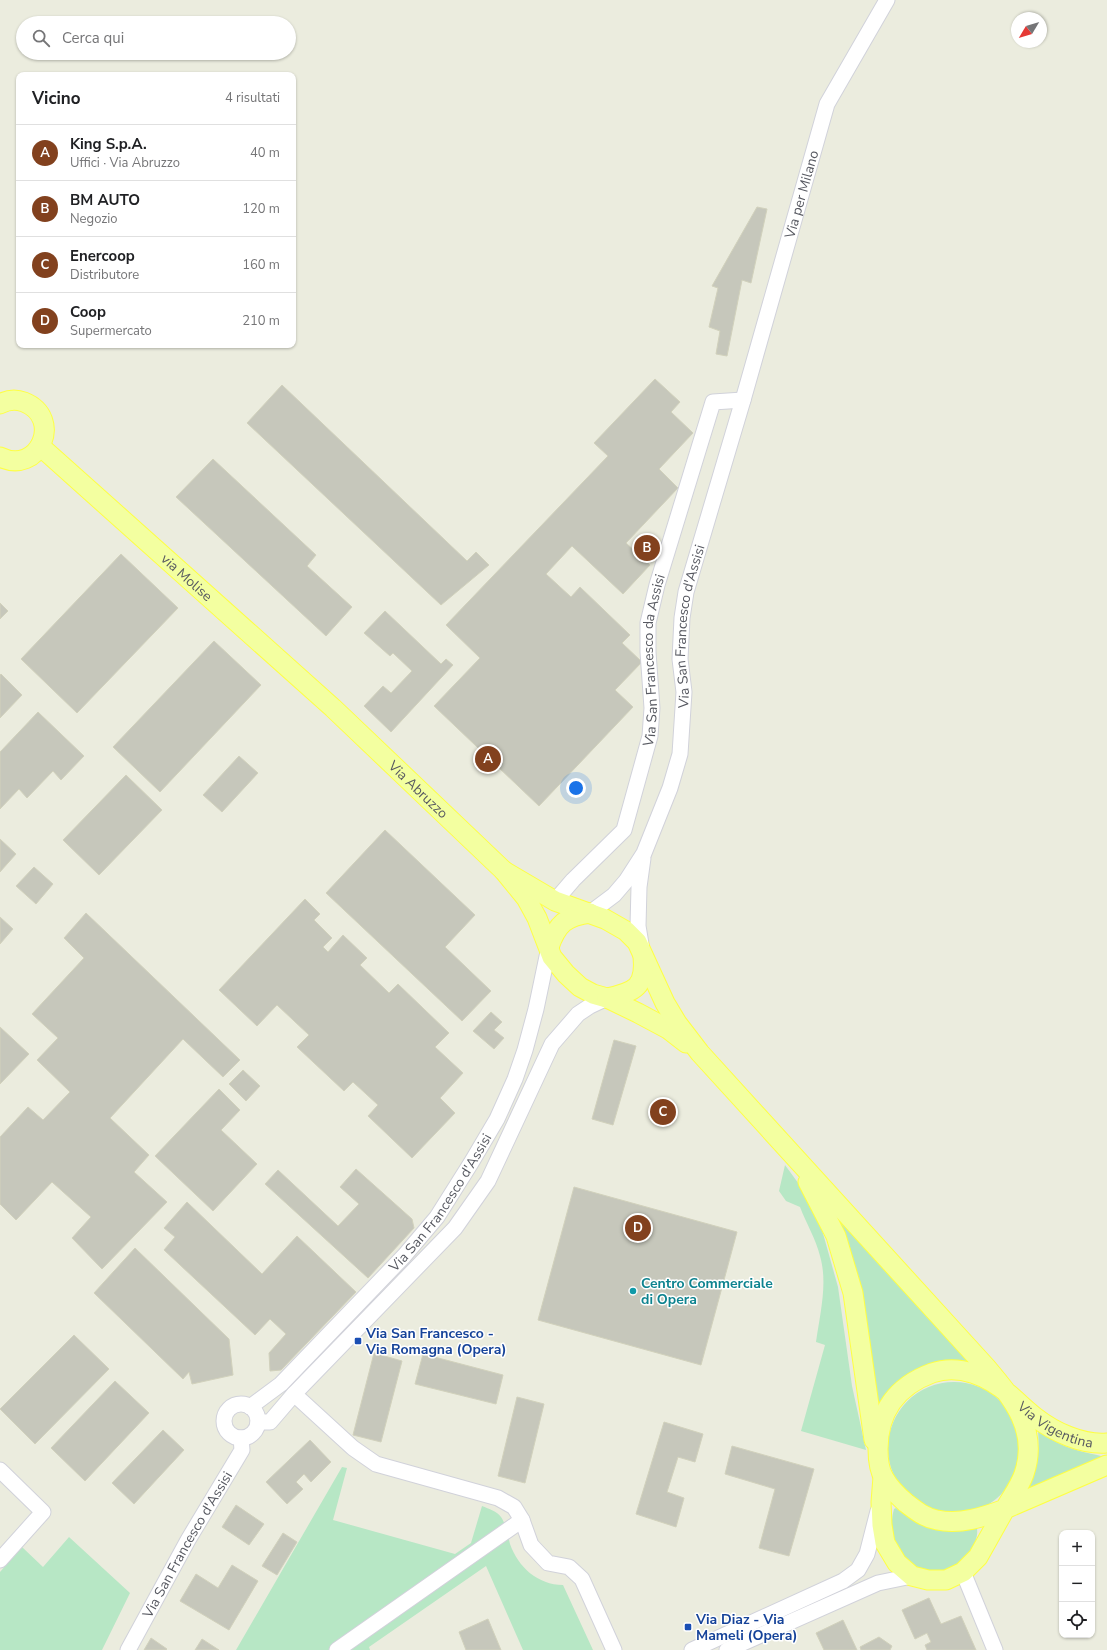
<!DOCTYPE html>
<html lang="it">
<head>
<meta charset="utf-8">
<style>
  :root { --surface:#fff; --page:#f2f2f2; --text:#202124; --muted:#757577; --line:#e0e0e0; --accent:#82411e }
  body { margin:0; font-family:"Nunito Sans",sans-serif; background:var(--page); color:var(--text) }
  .controls { position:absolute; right:12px; bottom:12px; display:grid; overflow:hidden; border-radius:8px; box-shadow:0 1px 3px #0004 }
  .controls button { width:36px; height:36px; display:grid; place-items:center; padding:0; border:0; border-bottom:1px solid var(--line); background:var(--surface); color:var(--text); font:20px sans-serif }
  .compass { position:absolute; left:1011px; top:12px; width:36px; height:36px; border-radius:50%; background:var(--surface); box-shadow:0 1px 3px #0004; rotate:232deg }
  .you { position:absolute; left:576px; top:788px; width:14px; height:14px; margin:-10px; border:3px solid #fff; border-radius:50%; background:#1a73e8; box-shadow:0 0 0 6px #1a73e833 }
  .badge { display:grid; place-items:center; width:26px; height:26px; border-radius:50%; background:var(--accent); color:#fff; font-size:13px; font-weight:700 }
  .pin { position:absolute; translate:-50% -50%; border:2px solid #fff; box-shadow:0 1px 4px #0006 }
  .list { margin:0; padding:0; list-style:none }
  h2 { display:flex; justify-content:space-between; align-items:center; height:52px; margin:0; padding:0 16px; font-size:17px }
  h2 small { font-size:13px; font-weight:400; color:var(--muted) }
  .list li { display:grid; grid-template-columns:26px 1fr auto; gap:12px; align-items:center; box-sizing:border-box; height:56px; padding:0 16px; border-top:1px solid var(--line) }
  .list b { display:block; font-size:15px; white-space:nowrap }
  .list p { margin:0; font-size:13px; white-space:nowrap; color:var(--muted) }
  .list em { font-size:13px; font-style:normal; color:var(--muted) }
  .icon { flex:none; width:22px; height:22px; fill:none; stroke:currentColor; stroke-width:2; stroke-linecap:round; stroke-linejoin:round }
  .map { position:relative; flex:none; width:1107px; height:1650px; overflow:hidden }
  .search { position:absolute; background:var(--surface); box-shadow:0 1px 3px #0004; left:16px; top:16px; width:280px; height:44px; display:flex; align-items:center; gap:10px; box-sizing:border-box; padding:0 14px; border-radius:22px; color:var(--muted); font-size:15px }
  .panel { position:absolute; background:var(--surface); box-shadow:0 1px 3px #0004; left:16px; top:72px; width:280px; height:276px; border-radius:8px }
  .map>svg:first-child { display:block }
  .green { fill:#b7e7c5 }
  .building { fill:#c6c7bb; stroke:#d1d1bc }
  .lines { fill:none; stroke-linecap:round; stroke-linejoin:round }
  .minor-casing { stroke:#d1d2da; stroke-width:17 }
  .major-casing { stroke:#feff44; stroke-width:21 }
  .minor { stroke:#fff; stroke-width:15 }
  .major { stroke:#f3ffa0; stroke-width:19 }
  .culture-dot { fill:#0f9aa8; stroke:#fff; stroke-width:1.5 }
  .transit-dot { fill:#1a4fb4; stroke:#fff; stroke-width:1.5 }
  .labels { text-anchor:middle; stroke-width:3; stroke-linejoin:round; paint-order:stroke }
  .street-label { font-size:14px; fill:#575961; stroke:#fff }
  .culture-label { font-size:14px; font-weight:bold; fill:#0d838f; stroke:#fff; text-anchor:start }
  .transit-label { font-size:14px; font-weight:bold; fill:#164399; stroke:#fff; text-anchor:start }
</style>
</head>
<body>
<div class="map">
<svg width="1107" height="1650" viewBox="0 0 1107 1650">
  <rect width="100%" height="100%" fill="#ebecde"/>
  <path class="green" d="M 785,1165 L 804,1191 L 817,1212 L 838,1287 L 852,1386 L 866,1450 L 801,1431 L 825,1345 L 816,1342 C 820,1314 828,1283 820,1256 C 816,1239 806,1223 800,1207 L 786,1201 L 779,1191 Z
    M 836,1210 L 976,1366 L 956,1362 L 878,1409 L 834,1216 Z
    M888 1448a66 66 0 1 1 132 0a66 66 0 1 1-132 0Z
    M 1038,1430 C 1061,1448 1078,1451 1106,1457 L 1029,1492 C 1028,1484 1033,1479 1035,1471 C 1039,1458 1039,1444 1038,1430 Z
    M 342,1467 L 347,1468 L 333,1520 L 455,1554 L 471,1543 L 482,1506 C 489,1509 497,1511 501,1517 C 506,1524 508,1536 510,1544 C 518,1567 538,1585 563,1585 L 593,1650 L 523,1650 L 486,1566 L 369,1647 L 370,1650 L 236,1650 Z
    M 896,1508 C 922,1527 944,1537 977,1528 C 978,1537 975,1544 970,1551 C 937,1597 880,1560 894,1509 Z
    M 69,1537 L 130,1593 L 102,1650 L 0,1650 L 0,1572 L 22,1547 L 43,1567 Z"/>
  <path class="building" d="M 757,207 L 767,209 L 751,283 L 742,280 L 727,356 L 716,354 L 720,331 L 709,327 L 718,288 L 712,286 Z
    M 655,379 L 680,402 L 671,412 L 693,433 L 659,469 L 678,488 L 626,543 L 650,565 L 623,594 L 572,546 L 546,574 L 571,597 L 580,587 L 630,635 L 622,643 L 642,662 L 615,690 L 633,707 L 539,806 L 434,706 L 480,658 L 446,625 L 608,456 L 594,443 Z
    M 282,385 L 467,561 L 476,552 L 489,565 L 441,605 L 247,423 Z
    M 213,459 L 316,555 L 307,566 L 352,607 L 326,636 L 176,497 Z
    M 121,554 L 178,608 L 77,713 L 21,659 Z
    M 0,603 L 8,611 L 0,619 Z
    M 385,611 L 441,664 L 446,659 L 453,665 L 391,732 L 364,706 L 383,686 L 391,693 L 412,671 L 393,653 L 390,656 L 364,633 Z
    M 214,641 L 261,685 L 160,792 L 113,747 Z
    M 1,674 L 22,695 L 0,718 L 0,675 Z
    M 38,712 L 84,756 L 61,780 L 53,771 L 27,798 L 19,789 L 0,809 L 0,752 Z
    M 239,756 L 258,773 L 222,812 L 203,795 Z
    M 126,775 L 162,810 L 99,875 L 63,840 Z
    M 385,830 L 475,915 L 445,947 L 491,991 L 462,1021 L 326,893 Z
    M 0,839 L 16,854 L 0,872 Z
    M 34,867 L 53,884 L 36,904 L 16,886 Z
    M 305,899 L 320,914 L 314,920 L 332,938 L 323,947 L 328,952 L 343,935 L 367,958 L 360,965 L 389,993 L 398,984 L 449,1033 L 435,1047 L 463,1073 L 440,1098 L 455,1113 L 412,1158 L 368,1116 L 378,1105 L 353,1082 L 344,1091 L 297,1047 L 309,1035 L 277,1005 L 257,1026 L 219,990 Z
    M 86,913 L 240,1060 L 223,1077 L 183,1039 L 110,1118 L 149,1155 L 134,1172 L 167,1202 L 102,1269 L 72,1238 L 91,1217 L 52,1182 L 16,1220 L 0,1204 L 0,1137 L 28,1107 L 43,1120 L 70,1092 L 37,1060 L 58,1038 L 32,1014 L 84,958 L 64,938 Z
    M 0,917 L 13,929 L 0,944 Z
    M 491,1012 L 502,1022 L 494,1030 L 504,1038 L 494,1049 L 473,1031 Z
    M 0,1027 L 29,1054 L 0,1084 Z
    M 614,1040 L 636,1046 L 613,1125 L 592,1119 Z
    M 243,1070 L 260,1086 L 246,1101 L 229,1084 Z
    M 219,1089 L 240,1110 L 221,1130 L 257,1164 L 213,1211 L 155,1156 Z
    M 356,1169 L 412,1219 L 414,1228 L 368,1278 L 265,1184 L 278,1170 L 338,1226 L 359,1204 L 340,1187 Z
    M 574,1187 L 737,1232 L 701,1365 L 538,1320 Z
    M 187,1202 L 262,1274 L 297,1236 L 356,1292 L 281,1370 L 270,1371 L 269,1353 L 286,1334 L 270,1319 L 255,1335 L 164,1250 L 175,1237 L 164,1228 Z
    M 135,1248 L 229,1339 L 233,1375 L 192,1384 L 189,1372 L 183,1379 L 94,1293 Z
    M 74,1335 L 109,1369 L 35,1444 L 0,1409 Z
    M 374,1353 L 402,1361 L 381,1442 L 353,1435 Z
    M 423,1354 L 503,1375 L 496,1404 L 415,1384 Z
    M 115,1381 L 149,1413 L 85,1481 L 51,1448 Z
    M 517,1397 L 544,1404 L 525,1483 L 498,1476 Z
    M 664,1422 L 703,1434 L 695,1462 L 678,1457 L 667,1492 L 684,1498 L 676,1527 L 636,1514 Z
    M 163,1430 L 184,1450 L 134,1504 L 112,1483 Z
    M 310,1440 L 331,1462 L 311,1482 L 304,1474 L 296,1482 L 303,1489 L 287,1504 L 266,1482 Z
    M 732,1446 L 814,1469 L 789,1556 L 759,1548 L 775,1489 L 725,1474 Z
    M 236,1505 L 264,1524 L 249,1545 L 222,1527 Z
    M 283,1533 L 297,1542 L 277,1575 L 262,1566 Z
    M 232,1565 L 258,1581 L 229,1630 L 180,1601 L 196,1574 L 218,1588 Z
    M 929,1598 L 941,1624 L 961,1616 L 976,1650 L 927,1650 L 925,1645 L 931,1642 L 927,1633 L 915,1639 L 902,1610 Z
    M 488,1619 L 501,1650 L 466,1650 L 459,1632 Z
    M 843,1620 L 857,1650 L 824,1650 L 816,1633 Z
    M 879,1637 L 892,1646 L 890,1650 L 861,1650 L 860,1647 Z
    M 151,1638 L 167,1649 L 166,1650 L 144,1650 Z
    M 202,1639 L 219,1650 L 195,1650 Z"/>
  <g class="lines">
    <defs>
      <g id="minor">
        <path id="s1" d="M 555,901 L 573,880 L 624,830 L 650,736 L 652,708 L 648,652 L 648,623 L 657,585 L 713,402 L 743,400"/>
        <path id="s2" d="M 590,913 L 614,895 L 626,881 L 644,853 L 670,788 L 680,754 L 684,692 L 680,659 L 682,618 L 686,592 L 743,400 L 827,104 L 887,0"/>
        <path d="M 642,950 L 638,926 L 639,887 L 643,858"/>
        <path d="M 294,1394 L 353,1448 L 376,1464 L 498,1498 L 514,1507 L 522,1520 L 531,1545 L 548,1563 L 569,1567 L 582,1579 L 614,1650"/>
        <circle cx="241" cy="1421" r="17"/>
        <path id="s3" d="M 250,1407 L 281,1384 L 404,1256 L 437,1217 L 471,1163 L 497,1119 L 515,1079 L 525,1050 L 536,1009 L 549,947"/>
        <path d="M 258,1422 L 270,1422 L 294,1394 L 455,1228 L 488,1181 L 552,1044 L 578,1014 L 590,1006 L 607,998"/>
        <path d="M 0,1470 L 43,1512 L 0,1560"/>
        <path d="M 963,1572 L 995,1650"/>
        <path id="s4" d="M 128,1650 L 188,1540 L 242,1450 L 241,1438"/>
        <path d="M 337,1650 L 522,1520"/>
        <path d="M 692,1650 L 843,1581 L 858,1570 L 867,1554 L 878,1511"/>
        <path d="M 727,1650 L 878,1583 L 912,1576"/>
      </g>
      <g id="major">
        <path d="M 0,404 C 7,400 16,399 24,402 C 64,418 39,476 0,457"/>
        <path id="s5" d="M 40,446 L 333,708 L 504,871 L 526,898 L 537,918 L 552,957 L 566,974 L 580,987 L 593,994 L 607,998 L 638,1013 L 668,1029 L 686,1043"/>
        <path id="s6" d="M 504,871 L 555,901 L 605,919 L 626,931 L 637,942 L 665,1003 L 677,1023 L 700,1053 L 986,1367 C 1013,1399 1039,1430 1024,1474 C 1020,1486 1011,1498 1005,1509 C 984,1517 960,1525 937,1520 C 925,1518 915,1510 906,1503 C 898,1496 889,1487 884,1478 C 879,1470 878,1457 878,1449 C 878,1411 897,1386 932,1373 C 960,1363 989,1377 1010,1395 C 1018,1402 1026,1410 1035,1417 C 1054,1432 1082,1445 1107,1443"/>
        <path d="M 549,947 C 557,924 566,916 590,913"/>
        <path d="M 607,998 C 635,992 646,987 643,956"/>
        <path d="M 808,1182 L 836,1236 L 853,1293 L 874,1440"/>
        <path d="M 883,1477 L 881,1502 L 882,1525 L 885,1543 L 897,1563 L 912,1576 L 928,1580 L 946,1580 L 963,1572 L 978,1557 L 1005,1509 L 1107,1465"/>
      </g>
    </defs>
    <use href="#minor" class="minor-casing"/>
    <use href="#major" class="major-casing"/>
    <use href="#minor" class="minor"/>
    <use href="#major" class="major"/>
  </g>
  <circle class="culture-dot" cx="633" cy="1291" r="4"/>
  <g class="transit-dot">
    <rect x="354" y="1337" width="8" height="8" rx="2"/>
    <rect x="684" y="1623" width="8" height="8" rx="2"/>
  </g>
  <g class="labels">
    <g class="street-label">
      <text dy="5" stroke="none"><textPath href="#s2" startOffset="764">Via per Milano</textPath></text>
      <text dy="5" stroke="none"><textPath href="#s5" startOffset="197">via Molise</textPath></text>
      <text dy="5" stroke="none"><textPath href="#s2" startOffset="316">Via San Francesco d'Assisi</textPath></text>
      <text dy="5" stroke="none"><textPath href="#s1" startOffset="273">Via San Francesco da Assisi</textPath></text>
      <text dy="5" stroke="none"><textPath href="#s5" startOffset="511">Via Abruzzo</textPath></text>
      <text dy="5" stroke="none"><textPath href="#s3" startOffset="281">Via San Francesco d'Assisi</textPath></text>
      <text dy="5" stroke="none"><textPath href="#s6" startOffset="1274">Via Vigentina</textPath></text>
      <text dy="5" stroke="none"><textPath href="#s4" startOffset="121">Via San Francesco d'Assisi</textPath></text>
    </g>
    <g class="culture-label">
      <text x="641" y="1288">Centro Commerciale<tspan x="641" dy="16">di Opera</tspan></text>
    </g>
    <g class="transit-label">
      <text x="366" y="1338">Via San Francesco -<tspan x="366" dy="16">Via Romagna (Opera)</tspan></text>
      <text x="696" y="1624">Via Diaz - Via<tspan x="696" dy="16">Mameli (Opera)</tspan></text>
    </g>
  </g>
</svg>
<div class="controls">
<button>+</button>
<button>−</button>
<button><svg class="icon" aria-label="locate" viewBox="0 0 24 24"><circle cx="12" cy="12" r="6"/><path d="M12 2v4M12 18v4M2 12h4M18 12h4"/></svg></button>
</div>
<svg class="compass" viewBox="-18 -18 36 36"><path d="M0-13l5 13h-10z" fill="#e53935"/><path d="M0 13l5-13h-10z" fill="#757577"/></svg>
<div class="you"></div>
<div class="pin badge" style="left:488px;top:759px">A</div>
<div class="pin badge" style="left:647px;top:548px">B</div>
<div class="pin badge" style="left:663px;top:1112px">C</div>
<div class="pin badge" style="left:638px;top:1228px">D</div>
<div class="search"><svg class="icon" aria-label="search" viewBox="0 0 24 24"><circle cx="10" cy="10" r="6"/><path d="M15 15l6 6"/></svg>Cerca qui</div>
<section class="panel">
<h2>Vicino<small>4 risultati</small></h2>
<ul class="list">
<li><span class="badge">A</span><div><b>King S.p.A.</b><p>Uffici · Via Abruzzo</p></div><em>40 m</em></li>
<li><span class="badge">B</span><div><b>BM AUTO</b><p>Negozio</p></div><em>120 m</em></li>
<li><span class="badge">C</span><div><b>Enercoop</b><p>Distributore</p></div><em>160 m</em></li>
<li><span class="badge">D</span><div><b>Coop</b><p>Supermercato</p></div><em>210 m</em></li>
</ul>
</section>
</div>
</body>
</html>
